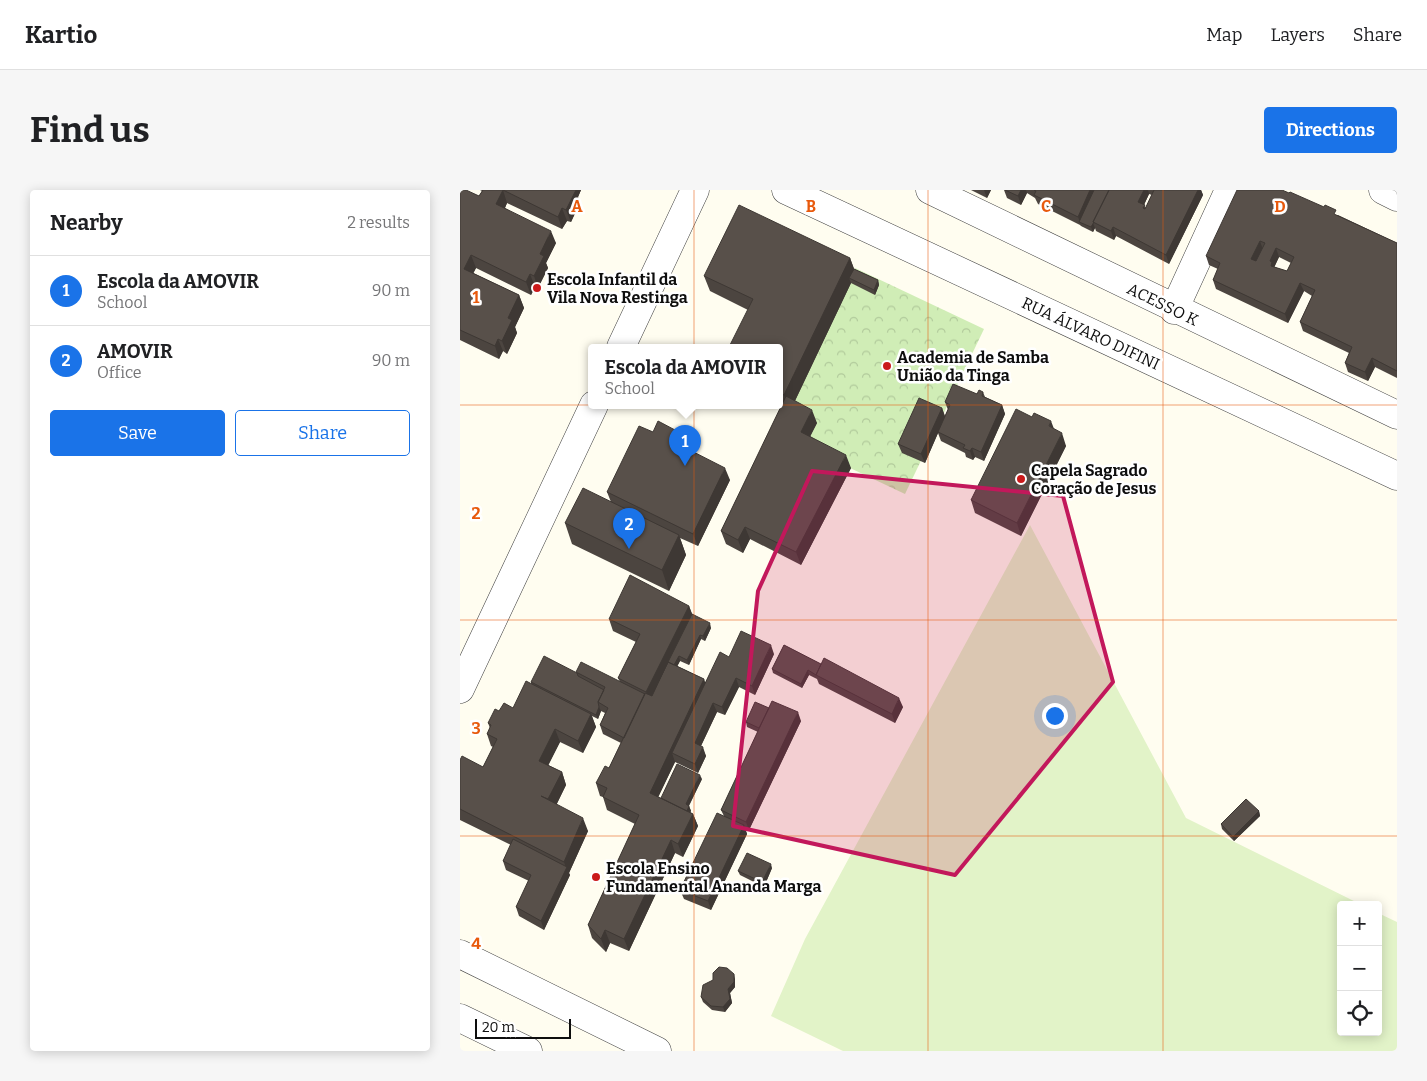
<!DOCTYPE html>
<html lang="en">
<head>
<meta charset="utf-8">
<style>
  :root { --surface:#fff; --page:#f6f6f6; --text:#202124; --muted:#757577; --line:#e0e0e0; --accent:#1a73e8 }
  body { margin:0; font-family:Bitter,serif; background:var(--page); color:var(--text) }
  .controls { position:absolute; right:15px; bottom:15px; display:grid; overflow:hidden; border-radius:5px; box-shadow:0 2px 12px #0003 }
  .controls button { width:45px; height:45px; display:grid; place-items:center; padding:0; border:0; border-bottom:1px solid var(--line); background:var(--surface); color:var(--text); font:25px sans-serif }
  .scale { position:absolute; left:15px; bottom:12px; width:96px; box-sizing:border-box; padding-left:5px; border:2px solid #0e0e0e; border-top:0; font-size:14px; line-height:18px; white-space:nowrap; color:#0e0e0e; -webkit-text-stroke:4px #fff; paint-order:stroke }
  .you { position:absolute; left:594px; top:525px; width:18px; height:18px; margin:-12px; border:4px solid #fff; border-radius:50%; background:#1a73e8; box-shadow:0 0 0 8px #1a73e833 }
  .badge { display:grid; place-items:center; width:32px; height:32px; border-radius:50%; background:var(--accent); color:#fff; font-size:16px; font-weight:700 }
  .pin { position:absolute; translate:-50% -41px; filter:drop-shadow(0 1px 2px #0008) }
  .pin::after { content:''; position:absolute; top:26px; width:18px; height:15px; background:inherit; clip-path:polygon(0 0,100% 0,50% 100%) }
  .popup { position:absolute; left:128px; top:154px; width:195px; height:65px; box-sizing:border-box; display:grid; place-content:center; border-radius:5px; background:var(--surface); filter:drop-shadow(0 1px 4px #0005); font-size:16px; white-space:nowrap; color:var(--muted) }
  .popup b { font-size:19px; color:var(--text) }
  .popup::after { content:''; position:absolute; left:50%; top:100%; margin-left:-10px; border:10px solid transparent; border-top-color:var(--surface) }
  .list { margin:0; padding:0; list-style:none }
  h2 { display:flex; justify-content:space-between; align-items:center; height:65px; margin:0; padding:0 20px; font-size:21px }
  h2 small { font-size:16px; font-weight:400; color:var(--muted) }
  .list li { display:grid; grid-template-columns:32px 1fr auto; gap:15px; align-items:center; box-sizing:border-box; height:70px; padding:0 20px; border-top:1px solid var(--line) }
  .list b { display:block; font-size:19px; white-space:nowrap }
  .list p { margin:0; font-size:16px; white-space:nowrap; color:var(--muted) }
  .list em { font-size:16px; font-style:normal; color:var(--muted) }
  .actions { display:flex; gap:10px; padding:15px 20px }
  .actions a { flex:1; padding:11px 0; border:1px solid var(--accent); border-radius:5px; text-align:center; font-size:18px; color:var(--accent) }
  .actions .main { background:var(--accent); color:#fff }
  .icon { flex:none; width:28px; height:28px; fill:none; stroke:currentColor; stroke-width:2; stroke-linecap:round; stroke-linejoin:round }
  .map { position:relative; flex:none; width:937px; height:861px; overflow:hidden; border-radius:5px }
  header { display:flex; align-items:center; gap:30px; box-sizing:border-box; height:70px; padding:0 25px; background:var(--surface); border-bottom:1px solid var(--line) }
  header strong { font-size:24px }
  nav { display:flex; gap:28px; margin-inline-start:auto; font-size:18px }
  .intro { display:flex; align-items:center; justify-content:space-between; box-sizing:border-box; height:120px; padding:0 30px }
  h1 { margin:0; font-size:35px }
  .button { padding:12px 22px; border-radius:5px; background:var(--accent); color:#fff; font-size:18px; font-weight:700 }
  main { display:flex; gap:30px; padding:0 30px }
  aside { flex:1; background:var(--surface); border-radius:5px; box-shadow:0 2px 12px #0003 }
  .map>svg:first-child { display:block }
  .park { fill:url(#park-crowns) }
  .pitch { fill:#e2f3c8 }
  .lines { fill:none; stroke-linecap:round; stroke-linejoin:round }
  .minor-casing { stroke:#414141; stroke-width:29 }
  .tertiary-casing { stroke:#414141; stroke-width:29 }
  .minor { stroke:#fff; stroke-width:28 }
  .tertiary { stroke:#fff; stroke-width:28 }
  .wall { fill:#4c4540; fill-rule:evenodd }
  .shaded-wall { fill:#3e3834 }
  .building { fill:#58504a; stroke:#3e3834; fill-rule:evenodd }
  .marked { fill:#c2185b; fill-opacity:0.2; stroke:#c2185b; stroke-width:4; stroke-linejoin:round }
  .grid { fill:none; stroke:#e8590c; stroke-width:1; stroke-opacity:0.55 }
  .poi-dot { fill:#ca1a1b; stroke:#fff; stroke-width:2 }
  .labels { text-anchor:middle; stroke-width:5; stroke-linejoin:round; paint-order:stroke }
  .poi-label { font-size:16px; font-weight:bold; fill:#0e0e0e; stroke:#fff; text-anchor:start }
  .street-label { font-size:16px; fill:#0e0e0e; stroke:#fff }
  .grid-label { font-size:16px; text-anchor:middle; font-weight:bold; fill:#e8590c; stroke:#fff; stroke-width:5; stroke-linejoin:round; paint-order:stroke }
</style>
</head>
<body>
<header>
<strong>Kartio</strong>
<nav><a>Map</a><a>Layers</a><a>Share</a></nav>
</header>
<div class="intro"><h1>Find us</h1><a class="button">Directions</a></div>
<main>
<aside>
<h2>Nearby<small>2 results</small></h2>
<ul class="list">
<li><span class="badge">1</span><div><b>Escola da AMOVIR</b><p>School</p></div><em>90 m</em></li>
<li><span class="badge">2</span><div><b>AMOVIR</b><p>Office</p></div><em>90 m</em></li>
</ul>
<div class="actions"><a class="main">Save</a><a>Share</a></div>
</aside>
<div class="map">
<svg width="937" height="861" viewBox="0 0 937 861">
  <defs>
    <pattern id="park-crowns" width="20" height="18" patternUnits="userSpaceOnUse" patternTransform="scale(1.25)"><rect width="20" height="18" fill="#d0edb6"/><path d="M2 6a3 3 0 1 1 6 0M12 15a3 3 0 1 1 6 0" fill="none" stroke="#b1ca9b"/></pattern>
  </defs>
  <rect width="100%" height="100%" fill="#fffdf0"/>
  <path class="park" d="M 395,78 L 524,139 L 445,304 L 316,243 Z"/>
  <path class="pitch" d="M 570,335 L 726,628 L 902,715 L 881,715 L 881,842 L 918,842 L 918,723 L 937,732 L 937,861 L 383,861 L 311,826 L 345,749 Z"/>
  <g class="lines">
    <defs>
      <path id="minor" d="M 326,0 L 937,286
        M 470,0 L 937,225
        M 923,0 L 937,7
        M 714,120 L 769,0"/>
      <path id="tertiary" d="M 161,157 L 235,0
        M 0,499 L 134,215
        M 0,764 L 197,861
        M 0,828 L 68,861"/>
    </defs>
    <use href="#minor" class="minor-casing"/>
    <use href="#tertiary" class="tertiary-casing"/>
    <use href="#minor" class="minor"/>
    <use href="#tertiary" class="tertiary"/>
  </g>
  <path class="wall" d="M 0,0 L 19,6 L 22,1 L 20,0 L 121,0 L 118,7 L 120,13 L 117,19 L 111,32 L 107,31 L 102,39 L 47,13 L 45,18 L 96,53 L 86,73 L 88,78 L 78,98 L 75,97 L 71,105 L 16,78 L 13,83 L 59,105 L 64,118 L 55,137 L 57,143 L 47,164 L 43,161 L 39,169 L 0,150 Z
    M 511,0 L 531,0 L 527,8 Z
    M 544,0 L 741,0 L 743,5 L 709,74 L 656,46 L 654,50 L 636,41 L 635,38 L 633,42 L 621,36 L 620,35 L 578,14 L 575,8 L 567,3 L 561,15 L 547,8 ZM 689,4 L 692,5 L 686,18 L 684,15 Z
    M 878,25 L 937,53 L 937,188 L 915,177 L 908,191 L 888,182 L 885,173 L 889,163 L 843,141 L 840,132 L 852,106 L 844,101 L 828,133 L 756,99 L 753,90 L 758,79 L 749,75 L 746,66 ZM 819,67 L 831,73 L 827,81 L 814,77 Z
    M 390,68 L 394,79 L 418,90 L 419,95 L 415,105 L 391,93 L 335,211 L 357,233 L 350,246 L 391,278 L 341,375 L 290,349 L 283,363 L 266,354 L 261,341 L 321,217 L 316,215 L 319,215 L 319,157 L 288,120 L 250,101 L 244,86 Z
    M 523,202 L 525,207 L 542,215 L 545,224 L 524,271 L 515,267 L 513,270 L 506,267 L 505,263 L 481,251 L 478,243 L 465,273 L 442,263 L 438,254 L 482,218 L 485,226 L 488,220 L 485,212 Z
    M 594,239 L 606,256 L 561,346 L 515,323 L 511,310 Z
    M 193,242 L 220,252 L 219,255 L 270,290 L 238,356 L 220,348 L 226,365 L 209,401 L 112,354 L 105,333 L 151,312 L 147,302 Z
    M 229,416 L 232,424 L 251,438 L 245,451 L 241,449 L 229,475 L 220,471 L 217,476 L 244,489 L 245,493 L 269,467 L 314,464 L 295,505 L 279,497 L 265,525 L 257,522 L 241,556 L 246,566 L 238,583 L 215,572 L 198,607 L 201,608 L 242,589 L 229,616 L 231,621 L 230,622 L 233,624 L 238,636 L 223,667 L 215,663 L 169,761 L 150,753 L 146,762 L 132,748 L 128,735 L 175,634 L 147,620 L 143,607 L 140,606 L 136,593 L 149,578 L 161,553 L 143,544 L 140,535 L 145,523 L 141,521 L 138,529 L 132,526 L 136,537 L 123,563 L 100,552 L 88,575 L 102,582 L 106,595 L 96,615 L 128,641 L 109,683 L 110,685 L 84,740 L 59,726 L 56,717 L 69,691 L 46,680 L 43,671 L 51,655 L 0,630 L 0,570 L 23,577 L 33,557 L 31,556 L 27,544 L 30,538 L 28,533 L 39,521 L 53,518 L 71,494 L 71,492 L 117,483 L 116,482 L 160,492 L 158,488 L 176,452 L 153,441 L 149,429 Z
    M 324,455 L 443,517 L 435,533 L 359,494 L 357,489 L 349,485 L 342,498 L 313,483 L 312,479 Z
    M 309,518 L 341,531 L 289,640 L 285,638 L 287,644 L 251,720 L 224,709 L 220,700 L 264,626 L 261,620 L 298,542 L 287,537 L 286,532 Z
    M 799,621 L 800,626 L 774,651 L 762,639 L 761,634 Z
    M 312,678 L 304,697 L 280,685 L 278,681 Z
    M 275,789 L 275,797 L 270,803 L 272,813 L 265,822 L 252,820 L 243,812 L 241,807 Z"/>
  <path class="shaded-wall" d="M 43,0 L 47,13 L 41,27 L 36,14 Z
    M 112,0 L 121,0 L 118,7 L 120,13 L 111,32 L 106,20 Z
    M 524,0 L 531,0 L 527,8 Z
    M 561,0 L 566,0 L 567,3 L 561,15 L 558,6 Z
    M 630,0 L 638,0 L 620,32 L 618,27 Z
    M 684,0 L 688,0 L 689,4 L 681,21 L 678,12 Z
    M 738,0 L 741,0 L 743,5 L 709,74 L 706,65 Z
    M 102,18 L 107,31 L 102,39 L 98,27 Z
    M 633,33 L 635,38 L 633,42 L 631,37 Z
    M 653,37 L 656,46 L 654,50 L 651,41 Z
    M 91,41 L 96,53 L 86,73 L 88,78 L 78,98 L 74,86 L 80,64 Z
    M 800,51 L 803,60 L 794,78 L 791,69 Z
    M 816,58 L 819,67 L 814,78 L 811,76 L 810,71 Z
    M 11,65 L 16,78 L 9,92 L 4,79 Z
    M 390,68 L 396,84 L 389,88 L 391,93 L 330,221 L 324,205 Z
    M 70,84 L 75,97 L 71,105 L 66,92 Z
    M 418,90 L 419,95 L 415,105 L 414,100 Z
    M 840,93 L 844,101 L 828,133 L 825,124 Z
    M 59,105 L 64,118 L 55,137 L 57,143 L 47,164 L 42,151 L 48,128 Z
    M 38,149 L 43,161 L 39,169 L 35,156 Z
    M 912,168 L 915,177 L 908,191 L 905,182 Z
    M 542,215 L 545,224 L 524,271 L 521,262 Z
    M 482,218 L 485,227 L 465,273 L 461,264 Z
    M 352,220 L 357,233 L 346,255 L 341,242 Z
    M 591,231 L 596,244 L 589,236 Z
    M 215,240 L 220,252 L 215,263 L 210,250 Z
    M 602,243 L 606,256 L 561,346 L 557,333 Z
    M 512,258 L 515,267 L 513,270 L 510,261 Z
    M 386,265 L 391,278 L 341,375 L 336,362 Z
    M 265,278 L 270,290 L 238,356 L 233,344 Z
    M 285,337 L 290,349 L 283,363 L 278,350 Z
    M 219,345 L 226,365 L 209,401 L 202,380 Z
    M 229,416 L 234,429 L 191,515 L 186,502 Z
    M 250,433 L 251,438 L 245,451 L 243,446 Z
    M 240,445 L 241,449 L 229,475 L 227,470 Z
    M 311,455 L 314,464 L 295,505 L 292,496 Z
    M 219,466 L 220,471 L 215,481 L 214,476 Z
    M 348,480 L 349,485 L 342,498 L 341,494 Z
    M 276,488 L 279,497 L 265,525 L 262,517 Z
    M 244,489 L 248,502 L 212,563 L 215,572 L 194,616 L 190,603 Z
    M 439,508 L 443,517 L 435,533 L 432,524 Z
    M 253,513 L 257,522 L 238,562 L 235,553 Z
    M 139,517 L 141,521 L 138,529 L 136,525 Z
    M 338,522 L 341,531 L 289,640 L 286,632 Z
    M 131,524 L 136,537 L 123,563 L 118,551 Z
    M 95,539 L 100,552 L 84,584 L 79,571 Z
    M 243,557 L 246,566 L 238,583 L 235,574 Z
    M 102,582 L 106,595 L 93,622 L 88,609 Z
    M 240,585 L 242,589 L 227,619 L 226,614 Z
    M 229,616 L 231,621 L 226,630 L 224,626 Z
    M 799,621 L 800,626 L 774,651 L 773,647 Z
    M 233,624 L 238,636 L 223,667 L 218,654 Z
    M 123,628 L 128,641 L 109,683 L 110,685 L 84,740 L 81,731 L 106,678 L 104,672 Z
    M 284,635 L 287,644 L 251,720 L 248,711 Z
    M 211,650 L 215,663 L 169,761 L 164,749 Z
    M 311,674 L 312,678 L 304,697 L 302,692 Z
    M 145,740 L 150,753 L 146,762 L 141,749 Z
    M 274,784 L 275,789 L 275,797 L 270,803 L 272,813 L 265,822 L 263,817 L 268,799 Z"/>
  <path class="building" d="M 0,0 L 6,0 L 19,6 L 23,0 L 116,0 L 106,20 L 102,18 L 98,27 L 43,0 L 36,14 L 91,41 L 80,64 L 84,66 L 74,86 L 70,84 L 66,92 L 11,65 L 4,79 L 59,105 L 48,128 L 52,130 L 42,151 L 38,149 L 35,156 L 0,140 Z
    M 545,0 L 561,0 L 558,6 Z
    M 574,0 L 630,0 L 618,27 L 574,5 L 576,1 Z
    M 634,0 L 649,0 L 633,32 L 634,32 L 631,37 L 619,32 Z
    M 649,0 L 684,0 L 678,12 L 685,15 L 683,18 L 685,19 L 694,0 L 738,0 L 706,65 L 653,37 L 651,41 L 633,32 Z
    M 777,0 L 822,0 L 829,3 L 830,2 L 864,17 L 865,15 L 876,20 L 874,24 L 937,53 L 937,181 L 912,168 L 905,182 L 885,173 L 892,157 L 840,132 L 855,100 L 840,93 L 825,124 L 753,90 L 760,73 L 746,66 ZM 800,51 L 805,53 L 796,71 L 791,69 ZM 816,58 L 834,67 L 827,81 L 811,76 L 812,72 L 810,71 Z
    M 279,15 L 390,68 L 324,205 L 319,203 L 319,157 L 269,157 L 293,109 L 244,86 Z
    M 394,79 L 418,90 L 414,100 L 389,88 Z
    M 493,194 L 517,204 L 519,200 L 523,202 L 522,206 L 542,215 L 521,262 L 512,258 L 510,261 L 503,258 L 505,255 L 478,242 L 490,215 L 485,212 Z
    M 326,206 L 352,220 L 341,242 L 386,265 L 336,362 L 285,337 L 278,350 L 261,341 Z
    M 459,208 L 482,218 L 461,264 L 438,254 Z
    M 556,219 L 572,227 L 574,223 L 591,231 L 589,236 L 602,243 L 557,333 L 511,310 Z
    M 198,231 L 215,240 L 210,250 L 265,278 L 233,344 L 147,302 L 179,236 L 193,242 Z
    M 123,298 L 219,345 L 202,380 L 105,333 Z
    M 170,385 L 229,416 L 186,502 L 158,488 L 180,444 L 149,429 Z
    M 232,424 L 250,433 L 243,446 L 240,445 L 227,470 L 219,466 L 214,475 L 208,472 L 198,492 Z
    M 281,441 L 311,455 L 292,496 L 276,488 L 262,517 L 253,513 L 235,553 L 243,557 L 235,574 L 212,563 L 260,462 L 269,467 Z
    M 324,455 L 361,474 L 356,485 L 348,480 L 341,494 L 312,479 Z
    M 84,466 L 117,483 L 118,486 L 144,500 L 138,512 L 139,517 L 136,525 L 71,492 Z
    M 364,468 L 439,508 L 432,524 L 356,485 Z
    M 121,472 L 185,504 L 164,548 L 140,535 L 148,518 L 138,512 L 145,497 L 116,482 Z
    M 208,472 L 244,489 L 190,603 L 233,624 L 218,654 L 211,650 L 164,749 L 145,740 L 141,749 L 128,735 L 179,625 L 143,607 L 147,598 L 136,593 L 145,576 L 149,578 L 185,503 L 192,506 Z
    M 66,491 L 131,524 L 118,551 L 95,539 L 79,571 L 102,582 L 88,609 L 81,606 L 123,628 L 104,672 L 0,619 L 0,570 L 2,566 L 23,577 L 37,549 L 27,544 L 31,535 L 28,533 L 35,519 L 39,521 L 44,513 L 53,518 Z
    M 312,511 L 338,522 L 286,632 L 261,620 Z
    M 295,512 L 309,518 L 299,538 L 286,532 Z
    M 217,574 L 240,585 L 226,614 L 229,616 L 227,621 L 201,608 Z
    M 786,609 L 799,621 L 773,647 L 761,634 Z
    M 257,623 L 284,635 L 248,711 L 220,700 Z
    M 53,649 L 107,677 L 81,731 L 56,717 L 71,685 L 43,671 Z
    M 287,663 L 311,674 L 302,692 L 278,681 Z
    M 259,777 L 267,778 L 274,784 L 274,792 L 268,799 L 270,809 L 263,817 L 251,816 L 241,807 L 243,795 L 253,790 L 253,783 Z"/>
  <path class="marked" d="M 352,281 L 603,306 L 653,492 L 495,685 L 273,636 L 298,401 Z"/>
  <path class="grid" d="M 234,0 L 234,861M 468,0 L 468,861M 703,0 L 703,861M 0,215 L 937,215M 0,430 L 937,430M 0,646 L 937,646"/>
  <g class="poi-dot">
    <circle cx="77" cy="98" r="5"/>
    <circle cx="427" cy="176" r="5"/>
    <circle cx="561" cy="289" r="5"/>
    <circle cx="136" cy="687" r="5"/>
  </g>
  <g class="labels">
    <g class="poi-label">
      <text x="87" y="95">Escola Infantil da<tspan x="87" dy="18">Vila Nova Restinga</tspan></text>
      <text x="437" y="173">Academia de Samba<tspan x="437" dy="18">União da Tinga</tspan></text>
      <text x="571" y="286">Capela Sagrado<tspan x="571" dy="18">Coração de Jesus</tspan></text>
      <text x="146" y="684">Escola Ensino<tspan x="146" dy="18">Fundamental Ananda Marga</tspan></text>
    </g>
    <g class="street-label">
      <text transform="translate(703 114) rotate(26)" y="6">ACESSO K</text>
      <text transform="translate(631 143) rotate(25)" y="6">RUA ÁLVARO DIFINI</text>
    </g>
  </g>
  <g class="grid-label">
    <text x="117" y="22">A</text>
    <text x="351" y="22">B</text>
    <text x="586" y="22">C</text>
    <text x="820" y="22">D</text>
    <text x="16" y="113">1</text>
    <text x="16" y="329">2</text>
    <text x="16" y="544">3</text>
    <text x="16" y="759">4</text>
  </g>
</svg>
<div class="controls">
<button>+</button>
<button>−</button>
<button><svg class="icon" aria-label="locate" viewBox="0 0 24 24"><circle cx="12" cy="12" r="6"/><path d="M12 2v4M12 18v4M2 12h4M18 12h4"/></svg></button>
</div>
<div class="scale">20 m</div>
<div class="you"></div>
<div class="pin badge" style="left:225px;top:276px">1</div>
<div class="popup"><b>Escola da AMOVIR</b>School</div>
<div class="pin badge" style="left:169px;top:359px">2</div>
</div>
</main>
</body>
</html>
